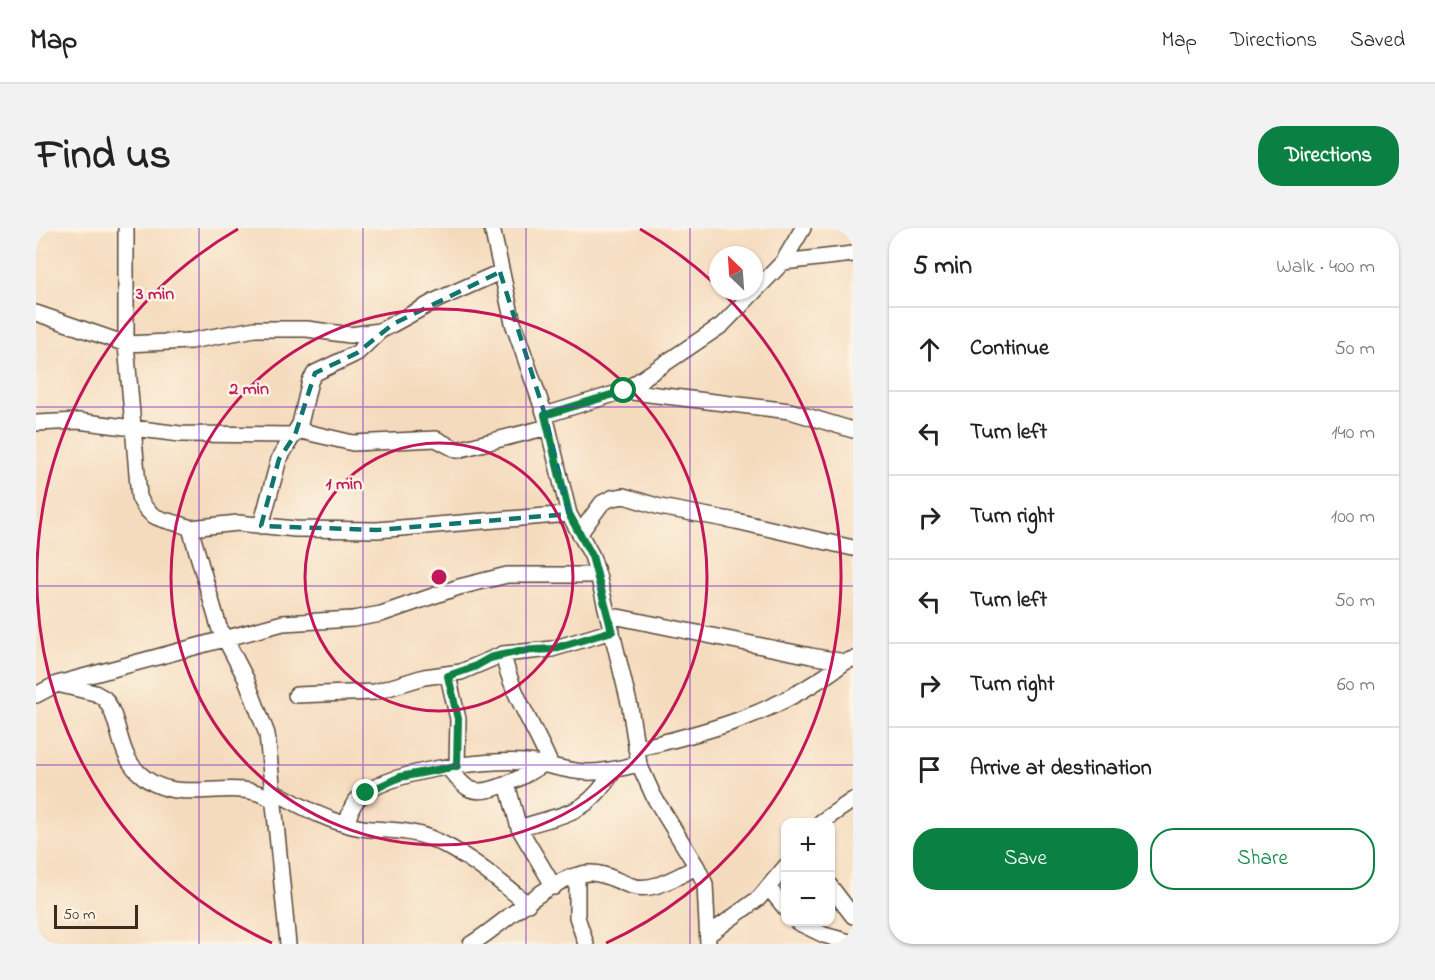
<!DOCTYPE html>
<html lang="en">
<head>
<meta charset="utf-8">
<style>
  :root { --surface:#fff; --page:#f2f2f2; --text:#222; --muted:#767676; --line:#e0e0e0; --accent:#0b8043 }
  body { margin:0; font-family:"Indie Flower",sans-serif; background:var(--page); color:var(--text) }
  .controls { position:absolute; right:18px; bottom:18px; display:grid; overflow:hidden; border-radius:12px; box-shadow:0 2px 4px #0004 }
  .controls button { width:54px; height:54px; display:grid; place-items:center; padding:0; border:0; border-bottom:2px solid var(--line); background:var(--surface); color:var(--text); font:30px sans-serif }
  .compass { position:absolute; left:673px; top:18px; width:54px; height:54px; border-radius:50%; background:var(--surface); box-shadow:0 2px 4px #0004; rotate:335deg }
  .scale { position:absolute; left:18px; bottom:15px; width:84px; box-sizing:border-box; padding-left:6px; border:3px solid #3b2a1e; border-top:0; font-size:16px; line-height:21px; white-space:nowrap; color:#3b2a1e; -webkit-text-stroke:4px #fcf5e5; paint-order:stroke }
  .stop { position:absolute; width:18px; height:18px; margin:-14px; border:4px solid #0b8043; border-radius:50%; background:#fff }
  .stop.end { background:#0b8043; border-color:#fff; box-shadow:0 2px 6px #0008 }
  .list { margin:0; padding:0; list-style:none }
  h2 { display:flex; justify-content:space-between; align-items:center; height:78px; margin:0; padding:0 24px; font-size:26px }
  h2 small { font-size:20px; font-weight:400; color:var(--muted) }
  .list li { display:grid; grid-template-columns:39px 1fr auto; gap:18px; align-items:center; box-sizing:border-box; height:84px; padding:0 24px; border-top:2px solid var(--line) }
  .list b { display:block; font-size:22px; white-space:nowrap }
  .list em { font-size:20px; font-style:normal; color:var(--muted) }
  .actions { display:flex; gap:12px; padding:18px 24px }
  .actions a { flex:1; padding:14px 0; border:2px solid var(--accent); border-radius:24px; text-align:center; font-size:21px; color:var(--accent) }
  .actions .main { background:var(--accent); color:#fff }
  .icon { flex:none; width:33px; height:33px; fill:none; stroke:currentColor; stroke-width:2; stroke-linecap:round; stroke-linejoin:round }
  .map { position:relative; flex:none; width:817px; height:716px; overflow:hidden; border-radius:24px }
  header { display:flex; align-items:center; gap:36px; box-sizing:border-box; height:84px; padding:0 30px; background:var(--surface); border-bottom:2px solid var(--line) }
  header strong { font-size:28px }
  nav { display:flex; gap:33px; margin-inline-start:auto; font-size:21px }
  .intro { display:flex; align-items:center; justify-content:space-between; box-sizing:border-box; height:144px; padding:0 36px }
  h1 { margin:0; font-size:42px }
  .button { padding:15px 27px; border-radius:24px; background:var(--accent); color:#fff; font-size:21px; font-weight:700 }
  main { display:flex; gap:36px; padding:0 36px }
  aside { flex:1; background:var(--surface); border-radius:24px; box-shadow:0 2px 4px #0004 }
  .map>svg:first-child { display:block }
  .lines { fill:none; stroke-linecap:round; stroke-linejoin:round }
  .minor-casing { stroke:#574536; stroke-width:18 }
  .minor { stroke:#fff; stroke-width:15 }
  .route { stroke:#0b8043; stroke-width:8 }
  .marked { fill:none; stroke:#0f766e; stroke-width:4.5; stroke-dasharray:12 8; stroke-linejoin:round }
  .grid { fill:none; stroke:#7b2cbf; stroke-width:1.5; stroke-opacity:0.55 }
  .ring { fill:none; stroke:#c2185b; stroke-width:3 }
  .centre { fill:#c2185b; stroke:#fcf5e5; stroke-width:3 }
  .ring-label { font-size:18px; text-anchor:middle; font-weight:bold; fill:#c2185b; stroke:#fcf5e5; stroke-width:5; stroke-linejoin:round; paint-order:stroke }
</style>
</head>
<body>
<header>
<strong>Map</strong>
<nav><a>Map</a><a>Directions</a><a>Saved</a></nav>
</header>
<div class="intro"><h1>Find us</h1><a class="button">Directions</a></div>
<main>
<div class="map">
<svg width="817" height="716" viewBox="0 0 817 716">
  <rect width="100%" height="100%" fill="#fcf5e5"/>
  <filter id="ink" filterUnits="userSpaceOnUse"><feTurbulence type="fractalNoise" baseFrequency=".0167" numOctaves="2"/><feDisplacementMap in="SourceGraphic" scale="12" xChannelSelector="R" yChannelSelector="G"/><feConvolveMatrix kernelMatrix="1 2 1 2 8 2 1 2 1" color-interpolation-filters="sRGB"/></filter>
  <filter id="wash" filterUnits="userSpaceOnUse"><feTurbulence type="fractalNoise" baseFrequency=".008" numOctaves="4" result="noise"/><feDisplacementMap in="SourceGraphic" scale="24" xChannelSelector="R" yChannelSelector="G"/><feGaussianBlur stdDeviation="1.35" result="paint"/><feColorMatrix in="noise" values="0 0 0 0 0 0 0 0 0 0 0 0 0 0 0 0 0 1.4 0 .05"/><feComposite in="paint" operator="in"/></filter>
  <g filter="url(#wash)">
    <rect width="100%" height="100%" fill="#f5dbbe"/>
  </g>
  <g filter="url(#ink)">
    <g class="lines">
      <defs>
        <path id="minor" d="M 90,0 L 90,116 L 103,269 C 116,297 130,289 154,300 L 183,399 L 210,451 L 231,506 L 252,716
          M 456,0 L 477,95 L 509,187 L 533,286 L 556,328 L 562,347 L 594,479 L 603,536 L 618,569 L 661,639 L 669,656 L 672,716
          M 747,34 L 817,26
          M 0,85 L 90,116 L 154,113 L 219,101 L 271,101 L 314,107 L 344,103
          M 588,163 L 754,183 L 817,202
          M 509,187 L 588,163 L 686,97 L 747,34 L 767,0
          M 0,195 L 42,193 L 144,206 L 259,207
          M 261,202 L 317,215 L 400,211 L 421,222 L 512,199
          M 225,298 L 243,231 L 264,196 L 274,153 L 279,145 L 321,125 L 344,103 L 357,96 L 401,72 L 464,44
          M 154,300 L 202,295 L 259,301 L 341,302 L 533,286
          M 544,305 L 566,275 L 576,270 L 588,268 L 624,279 L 700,293 L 817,320
          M 572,387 L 775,428 L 809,434 L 817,431
          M 467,426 C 475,466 500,501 515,538
          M 412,448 L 422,491 L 421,538
          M 21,456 L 59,465 L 68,470 C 85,491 81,524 102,544 C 141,583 196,545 237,572
          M 0,467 L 21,456 L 247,395 L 317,391 L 345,386 L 423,359 L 471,347 L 562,347
          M 260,467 L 339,464 L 388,449 L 425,444 L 467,426 L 516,421 L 576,403
          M 600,521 C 680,502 742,485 809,434
          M 412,540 C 418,546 424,555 432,560 C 450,571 490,547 506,537
          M 471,556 L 483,600 L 518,659
          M 237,563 C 265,578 294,595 326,600 C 349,603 371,601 394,610 C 431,625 461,652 492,676
          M 785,594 L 817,572
          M 311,596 C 313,588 315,577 322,571 C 351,542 449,531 490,534 C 509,535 529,543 549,544 C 567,545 585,540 603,536
          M 483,600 C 531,584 549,589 578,542
          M 541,648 L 541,689 L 550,716
          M 794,658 L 817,688
          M 732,659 L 750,681
          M 761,694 L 788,707 L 817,715
          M 672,707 L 723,670 L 750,638
          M 435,716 C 468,696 514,648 553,645 C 568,644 582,654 596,658 C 617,665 643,647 661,639"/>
      </defs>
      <use href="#minor" class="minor-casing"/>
      <use href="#minor" class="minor"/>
    </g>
  </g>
  <g class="lines" filter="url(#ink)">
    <path class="route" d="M 330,565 L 364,549 L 421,538 L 422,491 L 412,448 L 438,439 L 454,430 L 483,423 L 516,421 L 576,403 L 556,328 L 533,286 L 509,187 L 588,163"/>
  </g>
  <path class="marked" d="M 464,44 L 509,187 L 533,286 L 341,302 L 225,298 L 243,231 L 259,207 L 279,145 L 321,125 L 357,96 Z"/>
  <path class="grid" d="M 163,0 L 163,716M 327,0 L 327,716M 490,0 L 490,716M 654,0 L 654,716M 0,179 L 817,179M 0,358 L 817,358M 0,537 L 817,537"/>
  <g class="ring">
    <circle cx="403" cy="349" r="134"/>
    <circle cx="403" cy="349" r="268"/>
    <path d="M236 715A402 402 0 0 1 202 1M604 1A402 402 0 0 1 680 57M687 65A402 402 0 0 1 570 715"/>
  </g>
  <circle cx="403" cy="349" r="9" class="centre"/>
  <g class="ring-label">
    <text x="119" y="71">3 min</text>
    <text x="213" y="166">2 min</text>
    <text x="308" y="261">1 min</text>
  </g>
</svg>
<div class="controls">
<button>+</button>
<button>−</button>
</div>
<svg class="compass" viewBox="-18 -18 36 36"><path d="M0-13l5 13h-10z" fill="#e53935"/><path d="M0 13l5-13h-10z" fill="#767676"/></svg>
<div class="scale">50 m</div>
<div class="stop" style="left:588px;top:163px"></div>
<div class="stop end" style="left:330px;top:565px"></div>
</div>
<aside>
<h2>5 min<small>Walk · 400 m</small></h2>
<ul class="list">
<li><svg class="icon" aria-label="ahead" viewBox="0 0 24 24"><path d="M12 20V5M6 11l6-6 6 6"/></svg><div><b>Continue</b></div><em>50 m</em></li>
<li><svg class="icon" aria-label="left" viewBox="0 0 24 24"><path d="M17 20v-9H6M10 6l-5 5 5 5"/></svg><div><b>Turn left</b></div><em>140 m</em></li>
<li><svg class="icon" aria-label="right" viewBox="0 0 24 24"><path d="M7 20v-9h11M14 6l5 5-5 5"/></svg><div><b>Turn right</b></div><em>100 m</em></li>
<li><svg class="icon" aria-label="left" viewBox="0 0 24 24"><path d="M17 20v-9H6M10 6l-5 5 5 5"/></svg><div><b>Turn left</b></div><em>50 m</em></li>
<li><svg class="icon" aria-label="right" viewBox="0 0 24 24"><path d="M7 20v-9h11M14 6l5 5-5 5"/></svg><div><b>Turn right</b></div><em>60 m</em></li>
<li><svg class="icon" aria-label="arrive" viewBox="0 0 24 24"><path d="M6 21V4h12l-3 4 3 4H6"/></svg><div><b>Arrive at destination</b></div></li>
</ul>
<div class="actions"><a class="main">Save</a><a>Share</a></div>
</aside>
</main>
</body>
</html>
